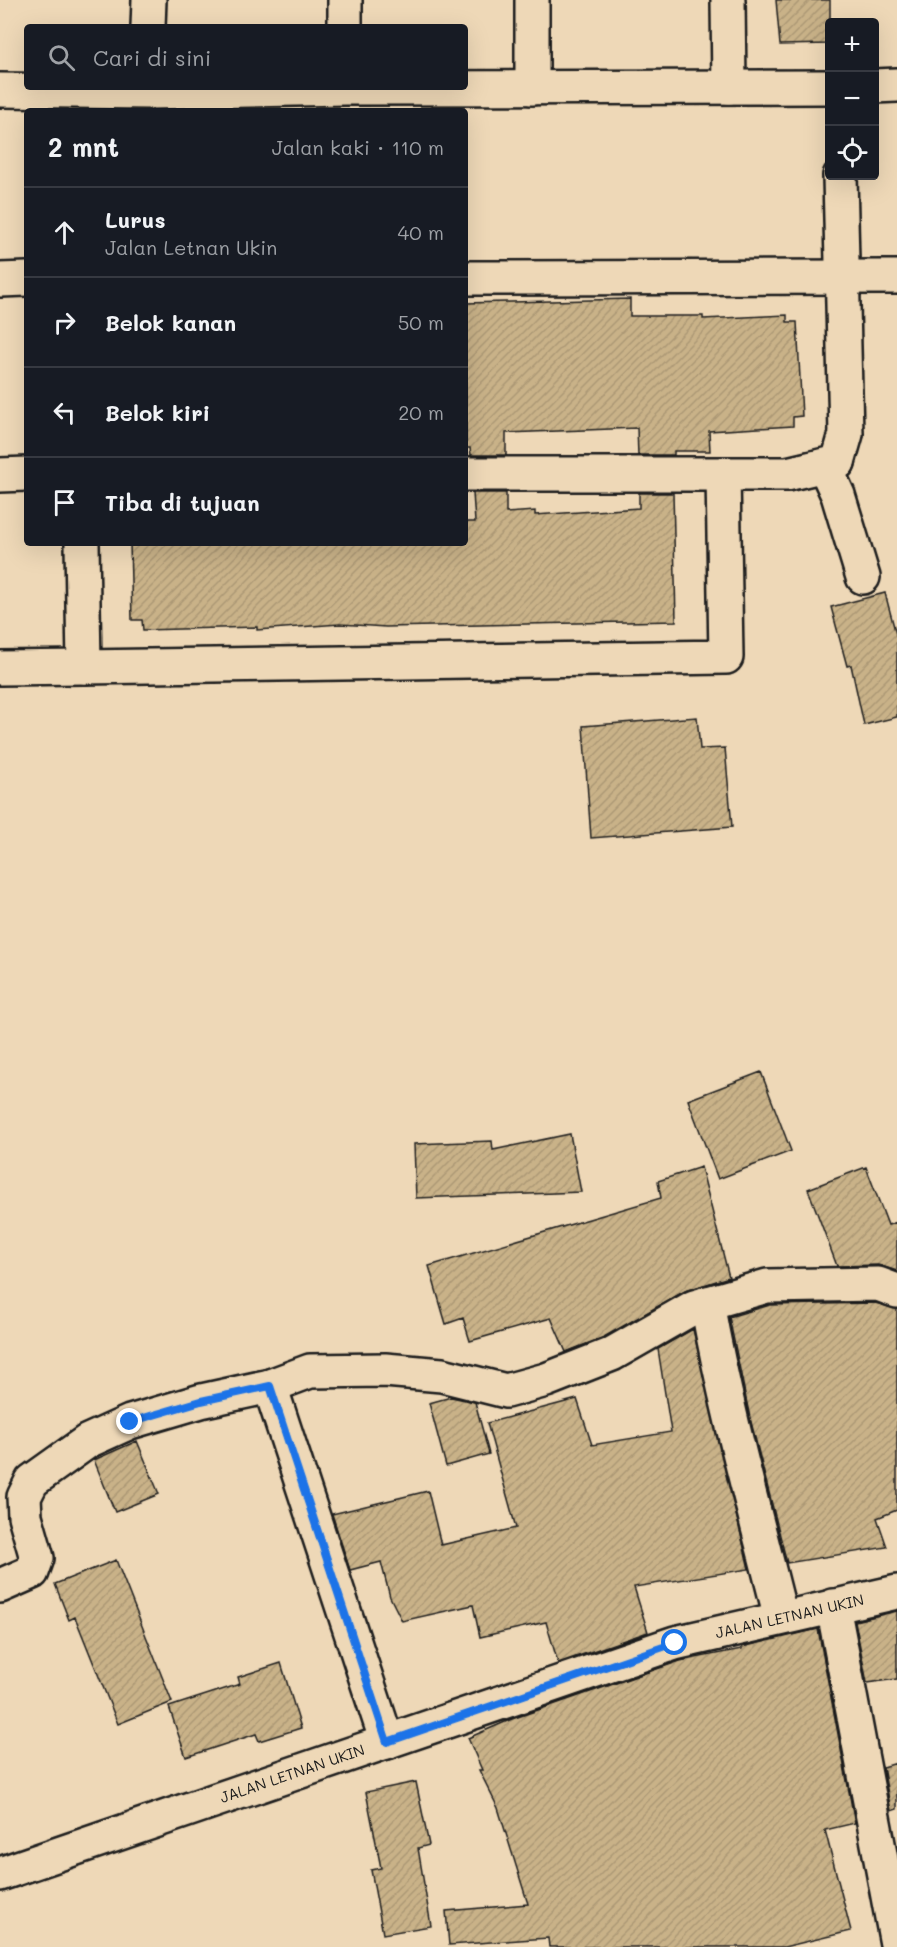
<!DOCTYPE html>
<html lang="id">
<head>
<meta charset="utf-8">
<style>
  :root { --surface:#171b24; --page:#20242c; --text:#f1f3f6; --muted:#9ea1a6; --line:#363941 }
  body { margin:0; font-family:Mali,sans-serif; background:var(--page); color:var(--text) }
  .controls { position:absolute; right:18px; top:18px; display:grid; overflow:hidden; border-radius:6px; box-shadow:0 6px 24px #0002 }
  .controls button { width:54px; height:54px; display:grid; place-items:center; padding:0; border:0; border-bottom:2px solid var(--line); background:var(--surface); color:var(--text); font:30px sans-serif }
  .stop { position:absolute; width:18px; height:18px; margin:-14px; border:4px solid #1a73e8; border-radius:50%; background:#fff }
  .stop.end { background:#1a73e8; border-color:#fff; box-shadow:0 2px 6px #0008 }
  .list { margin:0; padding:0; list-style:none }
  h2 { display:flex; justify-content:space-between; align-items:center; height:78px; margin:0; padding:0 24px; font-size:26px }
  h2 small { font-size:20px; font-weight:400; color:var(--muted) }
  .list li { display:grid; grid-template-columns:39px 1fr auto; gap:18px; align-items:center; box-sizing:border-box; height:90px; padding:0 24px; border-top:2px solid var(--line) }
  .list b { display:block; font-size:22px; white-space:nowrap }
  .list p { margin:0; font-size:20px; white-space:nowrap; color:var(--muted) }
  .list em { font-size:20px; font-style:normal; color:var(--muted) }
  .icon { flex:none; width:33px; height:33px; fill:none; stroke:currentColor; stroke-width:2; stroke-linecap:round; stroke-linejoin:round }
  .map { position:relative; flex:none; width:897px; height:1947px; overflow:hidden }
  .search { position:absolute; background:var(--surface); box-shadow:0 6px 24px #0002; left:24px; top:24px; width:444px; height:66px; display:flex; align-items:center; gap:15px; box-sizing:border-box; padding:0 21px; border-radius:6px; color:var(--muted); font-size:22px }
  .panel { position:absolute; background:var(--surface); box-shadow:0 6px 24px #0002; left:24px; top:108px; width:444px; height:438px; border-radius:6px }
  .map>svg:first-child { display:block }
  .building { fill:url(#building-hatch); stroke:#1c1c1c; stroke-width:1.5 }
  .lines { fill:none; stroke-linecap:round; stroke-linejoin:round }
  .minor-casing { stroke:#1c1c1c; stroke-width:38 }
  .minor { stroke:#eed8b7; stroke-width:33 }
  .route { stroke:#1a73e8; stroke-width:8 }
  .labels { text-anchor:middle; stroke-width:4.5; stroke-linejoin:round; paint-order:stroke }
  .street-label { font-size:15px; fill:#1c1c1c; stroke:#eed8b7 }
</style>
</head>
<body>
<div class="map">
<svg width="897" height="1947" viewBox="0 0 897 1947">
  <defs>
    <pattern id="building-hatch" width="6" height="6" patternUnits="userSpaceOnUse" patternTransform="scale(1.5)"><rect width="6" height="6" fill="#c9b288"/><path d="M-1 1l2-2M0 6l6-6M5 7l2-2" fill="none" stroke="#ac9875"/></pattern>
  </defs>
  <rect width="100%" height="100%" fill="#eed8b7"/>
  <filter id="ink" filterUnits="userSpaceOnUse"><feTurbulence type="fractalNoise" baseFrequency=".0167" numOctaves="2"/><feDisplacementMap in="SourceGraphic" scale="12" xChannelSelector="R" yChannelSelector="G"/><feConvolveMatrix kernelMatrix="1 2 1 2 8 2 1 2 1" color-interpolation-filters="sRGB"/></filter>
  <g filter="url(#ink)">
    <path class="building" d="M 776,0 L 830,0 L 830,44 L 780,45 Z
      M 630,299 L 630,316 L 703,316 L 703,319 L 787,315 L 787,322 L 797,322 L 802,416 L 793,417 L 793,426 L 709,431 L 710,451 L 674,451 L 674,455 L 638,455 L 637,428 L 506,433 L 506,455 L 471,455 L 470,448 L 466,448 L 465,303 Z
      M 473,493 L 506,493 L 506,513 L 535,511 L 535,515 L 639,508 L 639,493 L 673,493 L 676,621 L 386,627 L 340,624 L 257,630 L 257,627 L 143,630 L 142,620 L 132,620 L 130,543 L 465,543 L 465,522 L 475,522 Z
      M 885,593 L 897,638 L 897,717 L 864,725 L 851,665 L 847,666 L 831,607 Z
      M 697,717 L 700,749 L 725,748 L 732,827 L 591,838 L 583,726 Z
      M 761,1072 L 791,1151 L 718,1179 L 688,1100 Z
      M 570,1134 L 581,1192 L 416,1198 L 414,1144 L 492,1141 L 493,1150 Z
      M 701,1167 L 729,1277 L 685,1291 L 604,1337 L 566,1352 L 551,1318 L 470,1341 L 463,1318 L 446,1324 L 429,1266 L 661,1198 L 658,1181 Z
      M 866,1167 L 888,1225 L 897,1222 L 897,1271 L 878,1265 L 837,1266 L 808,1189 Z
      M 875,1303 L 897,1309 L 897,1510 L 877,1518 L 887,1547 L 787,1563 L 750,1418 L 729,1317 L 770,1305 Z
      M 693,1329 L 749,1569 L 634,1587 L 648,1632 L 558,1663 L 546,1622 L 480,1637 L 473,1605 L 402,1621 L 390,1597 L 381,1562 L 350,1570 L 332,1514 L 428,1491 L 441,1545 L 516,1528 L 487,1423 L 577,1399 L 592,1445 L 671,1432 L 658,1349 Z
      M 451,1397 L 475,1402 L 489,1454 L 446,1466 L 429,1403 Z
      M 137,1441 L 159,1494 L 115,1512 L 94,1460 Z
      M 116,1560 L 172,1702 L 118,1724 L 75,1617 L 69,1620 L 55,1584 Z
      M 897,1611 L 897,1679 L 867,1683 L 855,1621 Z
      M 818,1629 L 855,1823 L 825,1830 L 851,1931 L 784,1947 L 549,1947 L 548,1938 L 449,1945 L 446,1911 L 528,1904 L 498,1808 L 479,1770 L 482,1770 L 468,1738 L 512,1719 L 680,1661 L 742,1649 L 742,1647 Z
      M 281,1663 L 301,1728 L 259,1741 L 256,1734 L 186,1757 L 169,1707 L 240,1684 L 238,1677 Z
      M 897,1763 L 897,1809 L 891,1811 L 883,1767 Z
      M 416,1782 L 429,1845 L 418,1848 L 431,1926 L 383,1934 L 371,1870 L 381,1868 L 366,1792 Z"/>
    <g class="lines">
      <defs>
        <g id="minor">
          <path d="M 532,0 L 532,88"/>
          <path d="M 728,0 L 729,87"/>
          <path d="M 148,27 L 149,0"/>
          <path d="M 345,27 L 345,0"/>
          <path d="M 874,86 L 897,85"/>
          <path d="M 0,90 L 148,92 L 345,88 L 830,87"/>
          <path d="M 465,278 L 897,277"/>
          <path d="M 0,280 L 27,279"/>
          <path d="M 838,462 L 827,471 L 838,495 L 863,577"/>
          <path d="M 465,474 L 787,474 L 838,462 L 846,434 L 840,176"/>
          <path d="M 0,475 L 27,474"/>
          <path d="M 82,543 L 84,667 L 726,657 L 723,474"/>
          <path d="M 0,668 L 84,667"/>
          <path d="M 707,1303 C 726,1410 755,1513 781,1618"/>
          <path d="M 270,1386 L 387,1742"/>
          <path d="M 0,1586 L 32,1572 L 37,1558 L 25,1516 L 24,1497 L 32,1481 L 88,1441 L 130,1422 L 201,1401 L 270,1386 L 310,1371 L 385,1370 L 442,1375 L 506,1391 L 546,1380 L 612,1354 L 694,1307 L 767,1286 L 878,1284 L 897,1291"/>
          <path d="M 833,1606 L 897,1944"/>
          <path id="s1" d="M 0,1874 L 675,1643 L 897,1592"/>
        </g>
      </defs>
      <use href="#minor" class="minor-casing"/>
      <use href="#minor" class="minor"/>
    </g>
  </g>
  <g class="lines" filter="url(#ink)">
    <path class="route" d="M 130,1422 L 201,1401 L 270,1386 L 387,1742 L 675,1643"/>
  </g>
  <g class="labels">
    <g class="street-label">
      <text dy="5" stroke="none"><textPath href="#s1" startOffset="831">JALAN LETNAN UKIN</textPath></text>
      <text dy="5" stroke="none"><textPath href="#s1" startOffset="309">JALAN LETNAN UKIN</textPath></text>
    </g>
  </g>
</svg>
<div class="controls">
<button>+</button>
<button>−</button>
<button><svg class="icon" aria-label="locate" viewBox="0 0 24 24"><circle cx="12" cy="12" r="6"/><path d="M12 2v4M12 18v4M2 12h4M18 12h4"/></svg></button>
</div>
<div class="stop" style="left:675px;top:1643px"></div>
<div class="stop end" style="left:130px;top:1422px"></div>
<div class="search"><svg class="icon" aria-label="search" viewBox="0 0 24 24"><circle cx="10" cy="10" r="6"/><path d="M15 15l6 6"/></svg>Cari di sini</div>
<section class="panel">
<h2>2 mnt<small>Jalan kaki · 110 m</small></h2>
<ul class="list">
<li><svg class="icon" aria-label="ahead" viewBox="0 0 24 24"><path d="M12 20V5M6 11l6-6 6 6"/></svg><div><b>Lurus</b><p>Jalan Letnan Ukin</p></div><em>40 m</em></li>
<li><svg class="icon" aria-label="right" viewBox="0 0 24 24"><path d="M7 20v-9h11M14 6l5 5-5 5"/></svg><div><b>Belok kanan</b></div><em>50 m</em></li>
<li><svg class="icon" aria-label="left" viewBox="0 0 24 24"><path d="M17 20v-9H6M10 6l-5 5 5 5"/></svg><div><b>Belok kiri</b></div><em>20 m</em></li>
<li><svg class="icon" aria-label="arrive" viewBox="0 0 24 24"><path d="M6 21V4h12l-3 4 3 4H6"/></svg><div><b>Tiba di tujuan</b></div></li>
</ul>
</section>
</div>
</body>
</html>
